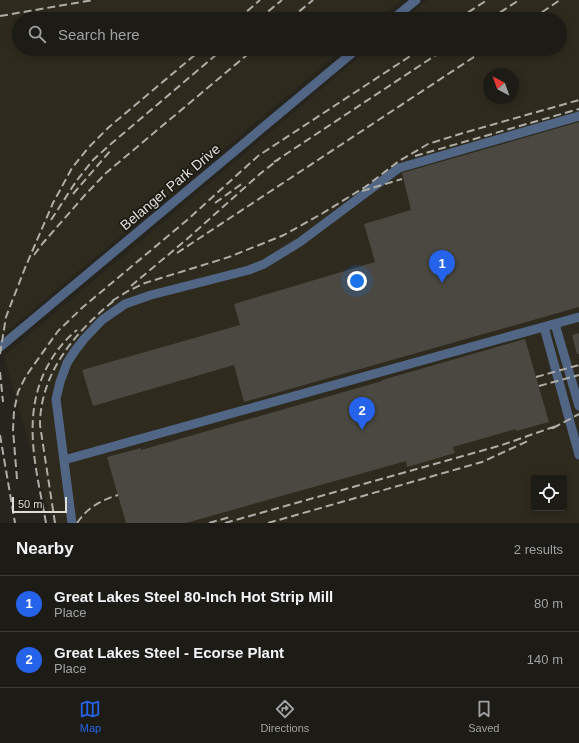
<!DOCTYPE html>
<html lang="en">
<head>
<meta charset="utf-8">
<style>
  :root { --surface:#1c1b16; --page:#25241f; --text:#f1f3f6; --muted:#a0a1a1; --line:#3a3935; --accent:#2563eb }
  body { margin:0; font-family:Arial,sans-serif; background:var(--page); color:var(--text) }
  .controls { position:absolute; right:12px; bottom:12px; display:grid; overflow:hidden; border-radius:4px; box-shadow:0 2px 6px #0003 }
  .controls button { width:36px; height:36px; display:grid; place-items:center; padding:0; border:0; border-bottom:1px solid var(--line); background:var(--surface); color:var(--text); font:20px sans-serif }
  .compass { position:absolute; left:483px; top:68px; width:36px; height:36px; border-radius:50%; background:var(--surface); box-shadow:0 2px 6px #0003; rotate:319deg }
  .scale { position:absolute; left:12px; bottom:10px; width:55px; box-sizing:border-box; padding-left:4px; border:2px solid #deddd8; border-top:0; font-size:11px; line-height:14px; white-space:nowrap; color:#deddd8; -webkit-text-stroke:3px #1c1b13; paint-order:stroke }
  .you { position:absolute; left:357px; top:281px; width:14px; height:14px; margin:-10px; border:3px solid #fff; border-radius:50%; background:#1a73e8; box-shadow:0 0 0 6px #1a73e833 }
  .badge { display:grid; place-items:center; width:26px; height:26px; border-radius:50%; background:var(--accent); color:#fff; font-size:13px; font-weight:700 }
  .pin { position:absolute; translate:-50% -33px; filter:drop-shadow(0 1px 2px #0008) }
  .pin::after { content:''; position:absolute; top:21px; width:14px; height:12px; background:inherit; clip-path:polygon(0 0,100% 0,50% 100%) }
  .list { margin:0; padding:0; list-style:none }
  h2 { display:flex; justify-content:space-between; align-items:center; height:52px; margin:0; padding:0 16px; font-size:17px }
  h2 small { font-size:13px; font-weight:400; color:var(--muted) }
  .list li { display:grid; grid-template-columns:26px 1fr auto; gap:12px; align-items:center; box-sizing:border-box; height:56px; padding:0 16px; border-top:1px solid var(--line) }
  .list b { display:block; font-size:15px; white-space:nowrap }
  .list p { margin:0; font-size:13px; white-space:nowrap; color:var(--muted) }
  .list em { font-size:13px; font-style:normal; color:var(--muted) }
  .icon { flex:none; width:22px; height:22px; fill:none; stroke:currentColor; stroke-width:2; stroke-linecap:round; stroke-linejoin:round }
  .map { position:relative; flex:none; width:579px; height:523px; overflow:hidden }
  .search { position:absolute; background:var(--surface); box-shadow:0 2px 6px #0003; left:12px; right:12px; top:12px; height:44px; display:flex; align-items:center; gap:10px; box-sizing:border-box; padding:0 14px; border-radius:22px; color:var(--muted); font-size:15px }
  .sheet { height:164px; background:var(--surface) }
  nav { display:flex; justify-content:space-around; align-items:center; box-sizing:border-box; height:56px; border-top:1px solid var(--line); background:var(--surface); font-size:11px; color:var(--muted) }
  nav a { display:grid; justify-items:center; gap:2px }
  nav .on { color:var(--accent) }
  .map>svg:first-child { display:block }
  .built { fill:#2e2a1d; fill-rule:evenodd }
  .building { fill:#4a4840 }
  .lines { fill:none; stroke-linecap:round; stroke-linejoin:round }
  .minor { stroke:#516685; stroke-width:9 }
  .rail { stroke:#aeada8; stroke-width:2; stroke-dasharray:8 4; stroke-linecap:butt }
  .labels { text-anchor:middle; stroke-width:3.5; stroke-linejoin:round; paint-order:stroke }
  .street-label { font-size:14px; fill:#deddd8; stroke:#1c1b13 }
</style>
</head>
<body>
<div class="map">
<svg width="579" height="523" viewBox="0 0 579 523">
  <rect width="100%" height="100%" fill="#26241d"/>
  <path class="built" d="M 0,0 L 401,0 L 379,19 L 19,19 L 19,49 L 343,49 L 0,337 Z
    M 427,0 L 579,0 L 579,523 L 52,523 L 4,356 L 369,49 L 560,49 L 560,19 L 404,19 ZM 489,74 L 513,74 L 513,98 L 489,98 ZM 534,478 L 564,478 L 564,508 L 534,508 Z"/>
  <path class="building" d="M 579,122 L 579,307 L 244,402 L 234,365 L 93,406 L 82,370 L 240,325 L 234,304 L 375,262 L 364,224 L 411,210 L 402,173 Z
    M 579,333 L 579,354 L 577,354 L 572,335 Z
    M 525,339 L 549,422 L 516,431 L 516,429 L 453,447 L 455,453 L 407,467 L 406,461 L 186,523 L 126,523 L 107,457 L 141,448 L 141,450 L 382,381 L 382,380 Z"/>
  <g class="lines">
    <path class="minor" d="M 393,19 L 416,0
      M 555,324 L 579,406
      M 544,327 L 579,455
      M 0,347 L 357,49
      M 64,460 L 579,317
      M 72,523 L 56,399 L 60,382 L 67,363 L 74,352 L 84,339 L 102,320 L 125,304 L 151,295 L 249,270 L 264,264 L 300,242 L 399,168 L 579,116"/>
    <path class="rail" d="M 0,16 L 93,0
      M 238,19 L 260,0
      M 259,19 L 282,0
      M 290,19 L 313,0
      M 458,19 L 487,0
      M 490,19 L 519,0
      M 532,19 L 560,0
      M 415,156 L 579,109
      M 274,162 L 445,49
      M 362,191 L 402,179
      M 73,194 L 111,150
      M 215,203 L 243,183
      M 51,220 L 77,180 L 93,160 L 112,143 L 223,49
      M 177,253 L 486,49
      M 34,255 L 43,243 L 85,195 L 106,173 L 254,49
      M 131,286 L 187,239 L 261,173 L 279,159
      M 112,301 L 128,291 L 145,283 L 229,257 L 284,235 L 323,213 L 365,187 L 399,161 L 428,144 L 463,133 L 579,100
      M 0,354 L 6,317 L 25,268 L 53,203 L 72,168 L 88,148 L 109,127 L 202,49
      M 0,372 L 3,402
      M 536,377 L 579,365
      M 539,386 L 579,375
      M 553,428 L 579,414
      M 0,435 L 15,523
      M 17,479 L 13,430 L 14,411 L 18,392 L 26,376 L 58,331 L 83,307 L 186,221 L 258,156 L 421,49
      M 46,523 C 37,472 22,422 44,373 C 52,356 63,341 77,330
      M 55,523 L 40,425 C 40,372 77,330 116,299
      M 77,523 C 87,508 101,500 118,495
      M 209,523 L 230,517
      M 225,523 L 502,445 L 556,426
      M 268,523 L 482,462 L 528,441"/>
  </g>
  <g class="labels">
    <g class="street-label">
      <text transform="translate(170 187) rotate(-40)" y="5">Belanger Park Drive</text>
    </g>
  </g>
</svg>
<div class="controls">
<button><svg class="icon" aria-label="locate" viewBox="0 0 24 24"><circle cx="12" cy="12" r="6"/><path d="M12 2v4M12 18v4M2 12h4M18 12h4"/></svg></button>
</div>
<svg class="compass" viewBox="-18 -18 36 36"><path d="M0-13l5 13h-10z" fill="#e53935"/><path d="M0 13l5-13h-10z" fill="#a0a1a1"/></svg>
<div class="scale">50 m</div>
<div class="you"></div>
<div class="pin badge" style="left:442px;top:283px">1</div>
<div class="pin badge" style="left:362px;top:430px">2</div>
<div class="search"><svg class="icon" aria-label="search" viewBox="0 0 24 24"><circle cx="10" cy="10" r="6"/><path d="M15 15l6 6"/></svg>Search here</div>
</div>
<section class="sheet">
<h2>Nearby<small>2 results</small></h2>
<ul class="list">
<li><span class="badge">1</span><div><b>Great Lakes Steel 80-Inch Hot Strip Mill</b><p>Place</p></div><em>80 m</em></li>
<li><span class="badge">2</span><div><b>Great Lakes Steel - Ecorse Plant</b><p>Place</p></div><em>140 m</em></li>
</ul>
</section>
<nav>
<a class="on"><svg class="icon" aria-label="map" viewBox="0 0 24 24"><path d="M3 6l6-2 6 2 6-2v14l-6 2-6-2-6 2zM9 4v14M15 6v14"/></svg>Map</a>
<a><svg class="icon" aria-label="directions" viewBox="0 0 24 24"><path d="M12 3l9 9-9 9-9-9zM9 14v-3h6M13 9l2 2-2 2"/></svg>Directions</a>
<a><svg class="icon" aria-label="saved" viewBox="0 0 24 24"><path d="M7 4h10v16l-5-4-5 4z"/></svg>Saved</a>
</nav>
</body>
</html>
